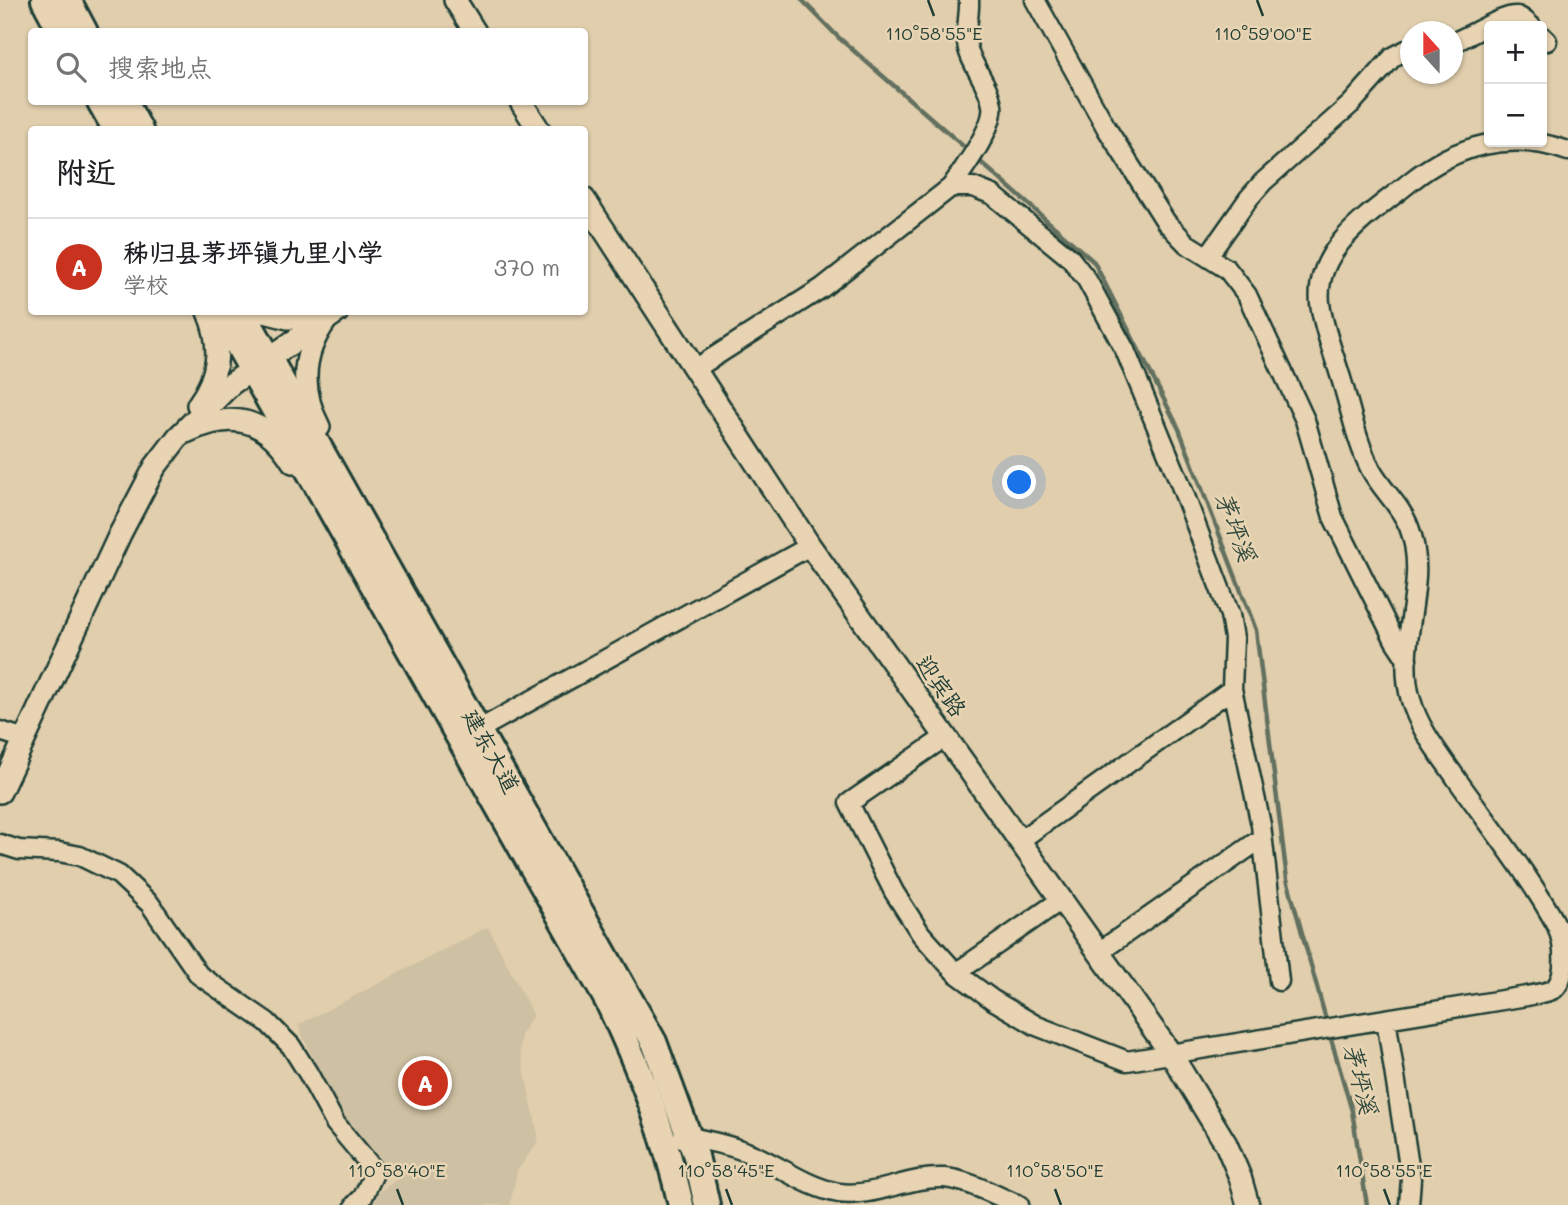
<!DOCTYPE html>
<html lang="zh">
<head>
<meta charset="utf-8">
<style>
  :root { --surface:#fff; --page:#f2f2f2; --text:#202124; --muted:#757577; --line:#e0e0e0; --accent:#c8321e }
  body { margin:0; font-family:Mali,"LXGW WenKai TC",sans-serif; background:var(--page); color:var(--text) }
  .controls { position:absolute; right:21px; top:21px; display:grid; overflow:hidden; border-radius:7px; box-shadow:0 2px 5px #0004 }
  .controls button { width:63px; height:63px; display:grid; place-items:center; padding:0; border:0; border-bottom:2px solid var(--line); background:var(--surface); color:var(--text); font:35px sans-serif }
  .compass { position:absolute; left:1400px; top:21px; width:63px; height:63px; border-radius:50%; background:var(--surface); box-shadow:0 2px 5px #0004; rotate:339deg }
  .you { position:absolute; left:1020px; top:483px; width:24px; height:24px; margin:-18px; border:5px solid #fff; border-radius:50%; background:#1a73e8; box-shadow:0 0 0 10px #1a73e833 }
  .badge { display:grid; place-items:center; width:46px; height:46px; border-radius:50%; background:var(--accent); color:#fff; font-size:23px; font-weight:700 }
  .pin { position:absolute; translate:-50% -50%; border:4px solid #fff; box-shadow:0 2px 7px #0006 }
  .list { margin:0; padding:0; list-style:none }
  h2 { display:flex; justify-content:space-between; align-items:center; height:91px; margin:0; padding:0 28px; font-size:30px }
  h2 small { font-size:23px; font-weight:400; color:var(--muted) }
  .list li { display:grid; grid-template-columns:46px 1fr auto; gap:21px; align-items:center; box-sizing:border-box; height:98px; padding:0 28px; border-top:2px solid var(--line) }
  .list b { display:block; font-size:26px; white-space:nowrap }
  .list p { margin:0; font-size:23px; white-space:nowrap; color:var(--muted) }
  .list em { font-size:23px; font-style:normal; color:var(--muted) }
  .icon { flex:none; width:38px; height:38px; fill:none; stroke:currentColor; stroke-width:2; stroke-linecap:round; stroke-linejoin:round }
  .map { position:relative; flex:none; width:1568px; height:1205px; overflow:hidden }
  .search { position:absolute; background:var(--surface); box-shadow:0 2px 5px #0004; left:28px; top:28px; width:560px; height:77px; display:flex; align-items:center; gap:18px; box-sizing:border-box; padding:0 24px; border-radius:7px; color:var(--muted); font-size:26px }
  .panel { position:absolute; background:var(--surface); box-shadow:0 2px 5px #0004; left:28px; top:126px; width:560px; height:189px; border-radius:7px }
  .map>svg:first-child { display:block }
  .built { fill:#cec0a2 }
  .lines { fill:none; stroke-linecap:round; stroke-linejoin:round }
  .stream { stroke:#626f5e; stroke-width:4.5 }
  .minor-casing { stroke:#1f3d34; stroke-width:23 }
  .major-casing { stroke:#1f3d34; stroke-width:26 }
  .highway-casing { stroke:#1f3d34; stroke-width:30 }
  .minor { stroke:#e8d4b2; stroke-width:18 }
  .major { stroke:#e8d4b2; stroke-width:21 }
  .highway { stroke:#e8d4b2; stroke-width:24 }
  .ticks { fill:none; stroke:#1f3d34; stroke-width:2.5 }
  .labels { text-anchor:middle; stroke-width:5; stroke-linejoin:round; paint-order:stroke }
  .street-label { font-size:23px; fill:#1f3d34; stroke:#e8d4b2 }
  .water-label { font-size:24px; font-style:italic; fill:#304a3e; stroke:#e8d4b2 }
  .ticks-label { font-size:18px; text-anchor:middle; fill:#1f3d34; stroke:#e8d4b2; stroke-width:5; stroke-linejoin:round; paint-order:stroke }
</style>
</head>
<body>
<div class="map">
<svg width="1568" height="1205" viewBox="0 0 1568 1205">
  <rect width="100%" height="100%" fill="#e0cead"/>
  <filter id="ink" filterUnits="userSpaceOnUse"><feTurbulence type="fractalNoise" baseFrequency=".0143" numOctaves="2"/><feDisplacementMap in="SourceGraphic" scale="14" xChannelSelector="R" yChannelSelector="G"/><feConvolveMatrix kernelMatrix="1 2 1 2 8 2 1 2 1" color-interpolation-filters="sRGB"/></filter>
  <g filter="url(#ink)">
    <path class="built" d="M 488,927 L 533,1015 L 521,1034 L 520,1051 L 538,1134 L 537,1143 L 517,1171 L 510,1205 L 368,1205 L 375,1195 L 396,1180 L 338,1115 L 298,1025 Z"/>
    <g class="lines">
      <path class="stream" d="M 802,0 L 838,37 L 970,152
        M 976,158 L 1094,262 L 1179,429 L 1256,630 L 1287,879 L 1327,1023
        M 1329,1032 L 1352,1111 L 1367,1205"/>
      <defs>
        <path id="minor" d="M 1035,0 L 1107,129 L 1166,222 L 1187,244 L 1227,269 L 1247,295 L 1305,420 L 1333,517 L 1395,641 L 1407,659
          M 1542,36 L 1547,41
          M 1452,43 C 1469,37 1504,14 1517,16 C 1523,18 1526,22 1531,26
          M 951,187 L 973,187 L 993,195 L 1070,258 L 1087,280 L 1125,350 L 1180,483 L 1230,615 L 1234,638 L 1232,689 L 1261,825 L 1279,981
          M 1208,256 L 1249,198 L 1263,182 L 1351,104 L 1393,57 L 1410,48
          M 695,369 L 822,288 L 951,187 C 963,170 996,125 992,105 C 989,85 973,68 968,49 C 964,33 970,17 969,0
          M 0,731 L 25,739
          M 469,735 L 810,546
          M 945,737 L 849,803 L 894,892 L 921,934 L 956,973 L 993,1000 L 1037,1026 L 1127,1061 L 1527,996 C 1536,994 1547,993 1554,989 C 1568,976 1564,943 1557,926 C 1530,876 1489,825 1456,778 C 1439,753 1419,729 1411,700 C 1394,644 1431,582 1409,527 C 1401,506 1382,490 1371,470 C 1356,441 1350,406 1340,375 C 1333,352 1323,327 1320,303 C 1314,247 1373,213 1410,182 C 1456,145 1511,130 1568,151
          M 1019,841 L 1232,689
          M 0,844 L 19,850 L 59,852 L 80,856 L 119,875 L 150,904 L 199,975 L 267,1022 L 291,1046 L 308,1073 L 335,1123 L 375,1171 L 363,1197 L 355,1205
          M 1099,952 L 1262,838
          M 956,973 L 1061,900
          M 1386,1019 L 1411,1179 L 1409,1205
          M 682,1138 L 690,1137 C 712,1142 735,1146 756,1156 C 783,1168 809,1188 839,1193 C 874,1198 909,1176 944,1178 C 969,1180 996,1196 1019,1205"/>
        <path id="major" d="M 455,0 L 475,32
          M 521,102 L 539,130
          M 584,199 L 810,546 L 1171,1054 L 1226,1144 L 1240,1177 L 1248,1205
          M 265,312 L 288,318 L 327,317
          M 198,405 C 220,375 222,345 208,312
          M 319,427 C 300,390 301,354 326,320
          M 186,432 C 232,410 266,418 293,462
          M 0,792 L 120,534 L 155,467 L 178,437 L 231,384 L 337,312"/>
        <path id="highway" d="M 44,0 L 61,32
          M 68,0 L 85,32
          M 100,102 L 116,130
          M 125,102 L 140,130
          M 219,312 L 607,1000 C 639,1066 665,1133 681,1205
          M 243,312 L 654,1042 L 696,1156 L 707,1205"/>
      </defs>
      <use href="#minor" class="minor-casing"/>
      <use href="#major" class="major-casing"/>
      <use href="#highway" class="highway-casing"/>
      <use href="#minor" class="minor"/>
      <use href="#major" class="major"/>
      <use href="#highway" class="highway"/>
    </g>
  </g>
  <path class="ticks" d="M 928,0 L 934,16M 1257,0 L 1263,16M 397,1189 L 403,1205M 726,1189 L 732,1205M 1055,1189 L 1061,1205M 1384,1189 L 1390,1205"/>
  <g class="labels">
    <g class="street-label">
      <text transform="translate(941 686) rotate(55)" y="8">迎宾路</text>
      <text transform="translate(491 751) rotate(61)" y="8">建东大道</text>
    </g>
    <g class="water-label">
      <text transform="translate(1235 527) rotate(69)" y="8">茅坪溪</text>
      <text transform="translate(1360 1079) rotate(76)" y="8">茅坪溪</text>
    </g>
  </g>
  <g class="ticks-label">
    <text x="934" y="40">110°58'55"E</text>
    <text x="1263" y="40">110°59'00"E</text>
    <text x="397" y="1177">110°58'40"E</text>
    <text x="726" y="1177">110°58'45"E</text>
    <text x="1055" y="1177">110°58'50"E</text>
    <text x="1384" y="1177">110°58'55"E</text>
  </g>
</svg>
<div class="controls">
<button>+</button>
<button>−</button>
</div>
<svg class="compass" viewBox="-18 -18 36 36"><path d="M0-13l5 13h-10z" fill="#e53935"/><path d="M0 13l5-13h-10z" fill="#757577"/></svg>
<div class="you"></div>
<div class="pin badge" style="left:425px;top:1083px">A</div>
<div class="search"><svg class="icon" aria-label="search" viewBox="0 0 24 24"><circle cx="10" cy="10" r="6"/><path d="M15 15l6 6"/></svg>搜索地点</div>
<section class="panel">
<h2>附近<small></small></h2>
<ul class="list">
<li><span class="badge">A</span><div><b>秭归县茅坪镇九里小学</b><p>学校</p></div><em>370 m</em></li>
</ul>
</section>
</div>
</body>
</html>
